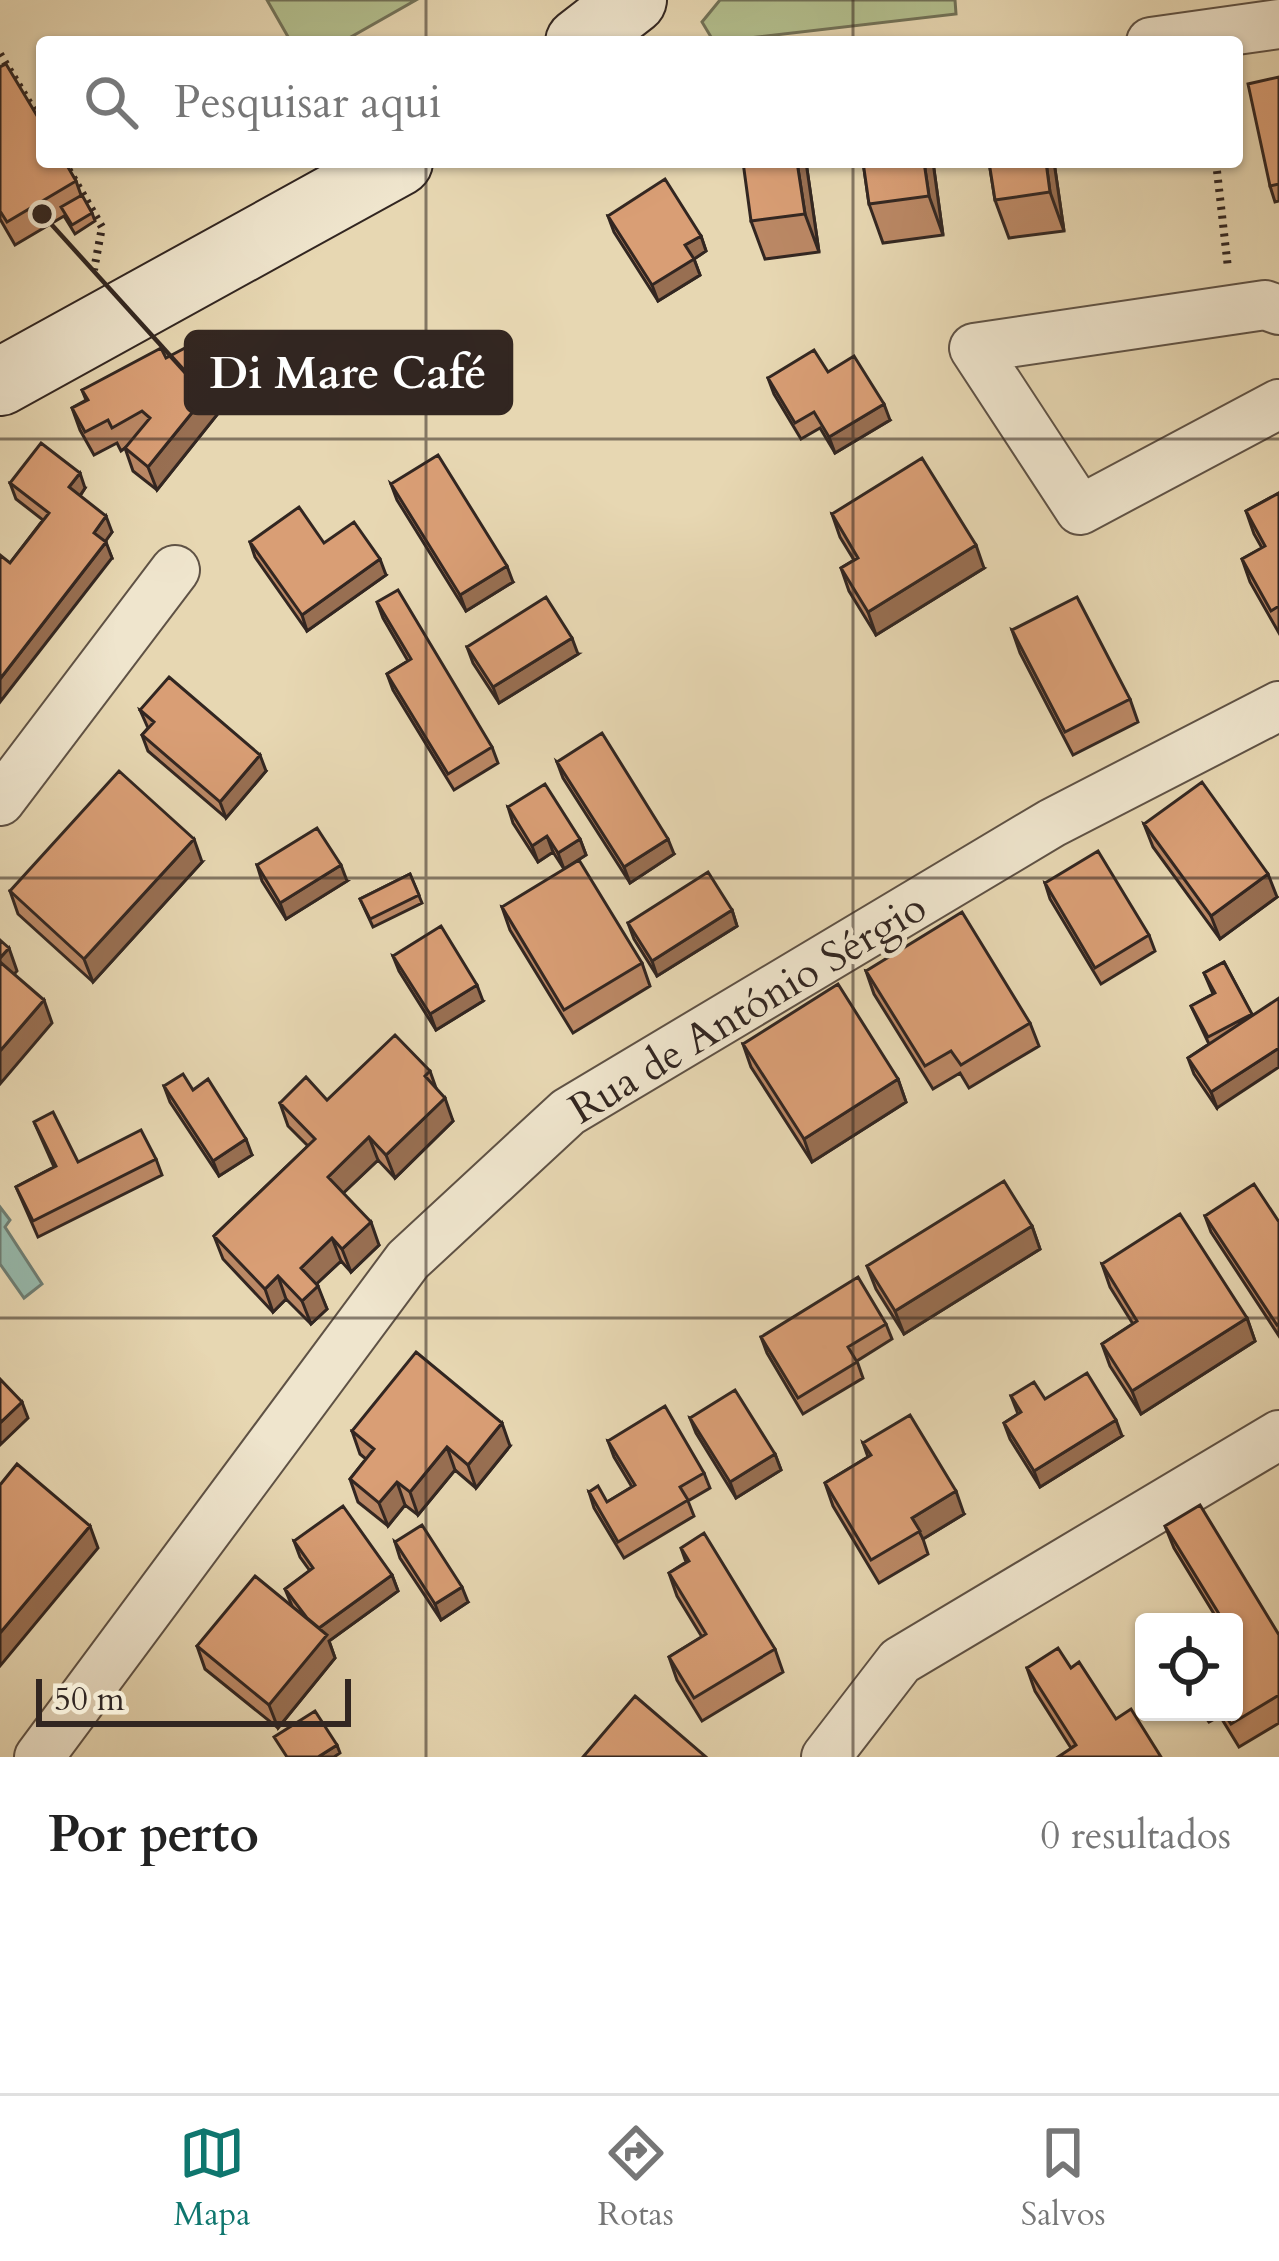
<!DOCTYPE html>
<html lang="pt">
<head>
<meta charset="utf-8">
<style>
  :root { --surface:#fff; --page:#f6f6f6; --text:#222; --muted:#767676; --line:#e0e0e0; --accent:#0f766e }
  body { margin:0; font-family:Cardo,serif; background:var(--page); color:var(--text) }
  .controls { position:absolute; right:36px; bottom:36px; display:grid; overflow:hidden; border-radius:12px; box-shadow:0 3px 9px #0004 }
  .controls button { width:108px; height:108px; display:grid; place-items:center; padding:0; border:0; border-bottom:3px solid var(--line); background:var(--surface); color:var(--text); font:60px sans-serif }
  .scale { position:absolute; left:36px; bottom:30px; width:315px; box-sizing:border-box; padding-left:12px; border:6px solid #322621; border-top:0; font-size:33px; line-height:42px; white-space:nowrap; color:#322621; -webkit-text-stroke:9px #efe5cd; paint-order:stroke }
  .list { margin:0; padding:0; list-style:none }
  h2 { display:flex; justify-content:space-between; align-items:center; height:156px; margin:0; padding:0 48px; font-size:51px }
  h2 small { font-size:39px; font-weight:400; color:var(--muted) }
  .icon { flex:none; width:66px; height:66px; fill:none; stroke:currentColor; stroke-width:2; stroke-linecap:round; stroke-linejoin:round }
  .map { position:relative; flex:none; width:1279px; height:1757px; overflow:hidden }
  .search { position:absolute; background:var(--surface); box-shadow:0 3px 9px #0004; left:36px; right:36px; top:36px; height:132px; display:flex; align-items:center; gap:30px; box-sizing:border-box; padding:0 42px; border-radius:12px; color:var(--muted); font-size:45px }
  .sheet { height:336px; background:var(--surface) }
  nav { display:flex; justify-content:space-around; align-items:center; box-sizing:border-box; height:168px; border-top:3px solid var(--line); background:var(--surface); font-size:33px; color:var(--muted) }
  nav a { display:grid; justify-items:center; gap:6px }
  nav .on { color:var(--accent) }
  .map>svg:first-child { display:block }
  .green { fill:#b3bf8e; stroke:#727258; stroke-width:3 }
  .water { fill:#97baad; stroke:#6f7f75; stroke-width:3 }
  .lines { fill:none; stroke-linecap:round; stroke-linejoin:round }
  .minor-casing { stroke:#5f5245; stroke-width:52 }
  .secondary-casing { stroke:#322621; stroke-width:70 }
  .path { stroke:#322621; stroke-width:8; stroke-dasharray:3 6; stroke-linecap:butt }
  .minor { stroke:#efe5cd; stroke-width:48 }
  .secondary { stroke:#efe5cd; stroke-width:66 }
  .wall { fill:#bb8865; stroke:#322621; stroke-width:3 }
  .shaded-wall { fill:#986f52; stroke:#322621; stroke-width:3 }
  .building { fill:#d99e75; stroke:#322621; stroke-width:3 }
  .grid { fill:none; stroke:#322621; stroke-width:3; stroke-opacity:0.55 }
  .labels { text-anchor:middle; stroke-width:10; stroke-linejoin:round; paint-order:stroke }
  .street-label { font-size:42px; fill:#322621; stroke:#efe5cd }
  .leader { fill:none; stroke:#322621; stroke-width:4.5 }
  .callout-dot { fill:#322621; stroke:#efe5cd; stroke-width:4.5 }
  .callout { fill:#322621; stroke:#322621; stroke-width:4.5 }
  .callout-label { font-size:45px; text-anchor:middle; font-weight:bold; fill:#fff }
</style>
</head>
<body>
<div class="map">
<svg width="1279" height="1757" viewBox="0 0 1279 1757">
  <rect width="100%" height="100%" fill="#e7d7b2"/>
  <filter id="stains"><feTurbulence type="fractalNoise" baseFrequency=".00167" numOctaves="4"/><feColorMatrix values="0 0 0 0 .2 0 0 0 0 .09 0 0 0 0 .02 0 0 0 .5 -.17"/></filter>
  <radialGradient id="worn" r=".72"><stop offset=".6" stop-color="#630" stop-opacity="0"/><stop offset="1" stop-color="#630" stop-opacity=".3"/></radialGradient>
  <path class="green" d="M 267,0 L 416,0 L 342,42 L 291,42 Z
    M 720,0 L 955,0 L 956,14 L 714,42 L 702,22 Z"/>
  <path class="water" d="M 0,1207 L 10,1220 L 5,1227 L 42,1284 L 24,1298 L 0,1264 Z"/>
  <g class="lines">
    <defs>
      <path id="minor" d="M 1151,42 L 1279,24
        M 1279,310 L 1265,305 L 974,348 L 1080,510 L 1279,404
        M 0,801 L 175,570
        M 39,1757 L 408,1260 L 568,1112 L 1052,823 L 1279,706
        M 826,1757 L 900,1661 L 1279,1435"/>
      <path id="secondary" d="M 579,42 L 633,0
        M 0,382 L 399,162"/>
    </defs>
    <use href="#minor" class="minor-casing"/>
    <use href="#secondary" class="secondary-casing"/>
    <path class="path" d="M 0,54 L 42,124
      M 64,162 L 102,227 L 94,270
      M 1216,162 L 1228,268"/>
    <use href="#minor" class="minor"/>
    <use href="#secondary" class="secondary"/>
  </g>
  <path class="wall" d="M 0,67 L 76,181 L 81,195 L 92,213 L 95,221 L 75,234 L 64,216 L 15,245 L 0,219 Z
    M 1279,77 L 1279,201 L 1275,202 L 1270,186 Z
    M 806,162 L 819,252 L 765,259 L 751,221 Z
    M 863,162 L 933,162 L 943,235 L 883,243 L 869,204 Z
    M 989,162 L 1054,162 L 1064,231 L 1009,238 L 995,200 Z
    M 608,216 L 701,236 L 706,251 L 694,259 L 700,275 L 658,301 L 614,232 Z
    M 210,354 L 259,367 L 262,375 L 216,400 L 220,411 L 157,490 L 133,471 L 125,448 L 121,451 L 117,443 L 94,455 L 80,430 L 72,408 L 86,400 L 82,390 L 166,358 Z
    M 828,372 L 890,420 L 835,453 L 820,428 L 801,439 L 774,394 L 768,378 Z
    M 10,483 L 85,488 L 80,496 L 112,532 L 105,541 L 112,558 L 10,563 L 43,520 L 16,499 Z
    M 391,484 L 513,582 L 466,611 L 397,500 Z
    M 1279,493 L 1279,633 L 1250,582 L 1242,559 L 1262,548 L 1254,534 L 1246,511 Z
    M 832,514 L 984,568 L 876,635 L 849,591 L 841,568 L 854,560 L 840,537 Z
    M 250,542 L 324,543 L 386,575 L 307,631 L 255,557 Z
    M 377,602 L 492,747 L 498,763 L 454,790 L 393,690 L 387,674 L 408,661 L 383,618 Z
    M 1012,630 L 1130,699 L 1138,722 L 1073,755 L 1020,653 Z
    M 467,647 L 578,654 L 499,703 L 473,663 Z
    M 140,710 L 266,771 L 226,818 L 148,751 L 142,735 L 148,728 Z
    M 557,762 L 674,854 L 630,883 L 563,778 Z
    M 508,807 L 580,839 L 586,855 L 564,869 L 553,852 L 538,862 L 513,823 Z
    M 1144,824 L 1277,897 L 1220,939 L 1153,847 Z
    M 202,862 L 93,982 L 18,914 L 10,891 Z
    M 257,865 L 347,881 L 286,919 L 262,881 Z
    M 410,874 L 422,903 L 373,927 L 360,899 Z
    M 1045,883 L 1149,935 L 1155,951 L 1101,984 L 1050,899 Z
    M 502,907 L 642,963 L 650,986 L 573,1033 L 510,930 Z
    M 732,910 L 737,926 L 657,976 L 634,939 L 628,923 Z
    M 393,956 L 483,1001 L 436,1030 L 399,971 Z
    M 1224,962 L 1252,1015 L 1217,1108 L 1194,1074 L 1188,1058 L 1209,1044 L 1191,1006 L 1213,994 L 1204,973 Z
    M 866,971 L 1030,1023 L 1039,1046 L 969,1088 L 960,1073 L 933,1089 L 874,994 Z
    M 743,1044 L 898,1079 L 906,1102 L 812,1162 L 751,1067 Z
    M 430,1071 L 436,1088 L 453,1121 L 395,1178 L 378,1160 L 343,1193 L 379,1245 L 351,1272 L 341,1261 L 316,1284 L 327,1309 L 311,1324 L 286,1299 L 273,1312 L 223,1259 L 214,1236 L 308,1146 L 288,1126 L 280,1103 L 327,1100 Z
    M 164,1086 L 193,1090 L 252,1155 L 219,1176 L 170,1102 Z
    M 34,1122 L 78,1162 L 156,1159 L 162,1175 L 38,1237 L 16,1187 L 54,1167 Z
    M 1205,1216 L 1279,1222 L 1279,1336 L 1211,1232 Z
    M 1032,1226 L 1040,1249 L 904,1334 L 876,1289 L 867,1266 Z
    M 1102,1264 L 1247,1318 L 1255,1341 L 1141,1414 L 1110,1366 L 1102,1344 L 1133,1324 L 1110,1287 Z
    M 886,1324 L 892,1339 L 857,1361 L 863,1378 L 803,1414 L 767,1353 L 761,1337 Z
    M 1011,1396 L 1045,1399 L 1122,1436 L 1040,1487 L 1010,1439 L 1004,1423 L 1018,1414 Z
    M 690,1418 L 775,1454 L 781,1470 L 736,1498 L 696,1433 Z
    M 352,1431 L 510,1446 L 476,1488 L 455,1470 L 418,1515 L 405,1505 L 388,1526 L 358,1502 L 350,1479 L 366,1459 L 360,1454 Z
    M 608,1441 L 704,1473 L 710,1488 L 688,1501 L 694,1516 L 624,1558 L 594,1508 L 589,1492 L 607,1502 L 632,1487 L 614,1457 Z
    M 863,1443 L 964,1514 L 923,1539 L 928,1554 L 879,1583 L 833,1506 L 825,1483 L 868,1457 Z
    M 1165,1526 L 1279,1635 L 1279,1723 L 1239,1747 L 1220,1716 L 1209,1722 L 1202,1712 L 1234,1712 L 1234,1622 L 1219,1622 L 1174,1548 Z
    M 294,1541 L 392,1575 L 398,1591 L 329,1641 L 335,1658 L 278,1728 L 205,1669 L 197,1646 L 292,1606 L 285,1589 L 310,1571 L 300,1557 Z
    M 395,1542 L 468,1602 L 441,1620 L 400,1558 Z
    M 681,1548 L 775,1649 L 783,1672 L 702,1721 L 677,1680 L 669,1657 L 702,1637 L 677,1596 L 669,1573 L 686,1562 Z
    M 1027,1668 L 1071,1668 L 1116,1719 L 1071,1748 L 1035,1691 Z"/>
  <path class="shaded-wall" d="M 797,162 L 806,162 L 819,252 L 805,214 Z
    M 924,162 L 933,162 L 943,235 L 929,196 Z
    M 1046,162 L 1054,162 L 1064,231 L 1050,192 Z
    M 701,236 L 706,251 L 694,259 L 700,275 L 658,301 L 652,285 L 685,245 Z
    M 212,388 L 220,411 L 157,490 L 148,467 Z
    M 884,404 L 890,420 L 835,453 L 829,437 Z
    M 80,473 L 85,488 L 75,503 L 69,487 Z
    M 106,516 L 112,532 L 100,549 L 94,533 Z
    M 106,542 L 112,558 L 0,702 L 0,679 Z
    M 976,545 L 984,568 L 876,635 L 868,612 Z
    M 380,559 L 386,575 L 307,631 L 302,615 Z
    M 507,566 L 513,582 L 466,611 L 460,595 Z
    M 572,638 L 578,654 L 499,703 L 493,687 Z
    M 260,755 L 266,771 L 226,818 L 220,802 Z
    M 547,836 L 553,852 L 538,862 L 532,846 Z
    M 194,839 L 202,862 L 93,982 L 84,959 Z
    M 580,839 L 586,855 L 564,869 L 558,853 Z
    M 668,839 L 674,854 L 630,883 L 624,867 Z
    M 341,865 L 347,881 L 286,919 L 280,903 Z
    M 1268,874 L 1277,897 L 1220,939 L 1211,916 Z
    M 732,910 L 737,926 L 657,976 L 652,961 Z
    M 9,948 L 17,971 L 6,983 L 0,966 L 0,958 Z
    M 477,985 L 483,1001 L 436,1030 L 430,1014 Z
    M 44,1000 L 52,1023 L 0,1084 L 0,1051 Z
    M 1279,1048 L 1279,1067 L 1217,1108 L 1211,1092 Z
    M 898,1079 L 906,1102 L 812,1162 L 804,1139 Z
    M 445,1098 L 453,1121 L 395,1178 L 386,1155 Z
    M 369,1137 L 378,1160 L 336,1200 L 328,1177 Z
    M 246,1139 L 252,1155 L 219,1176 L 213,1161 Z
    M 371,1222 L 379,1245 L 351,1272 L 342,1249 Z
    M 1032,1226 L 1040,1249 L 904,1334 L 895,1311 Z
    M 332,1238 L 341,1261 L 309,1291 L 301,1268 Z
    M 278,1276 L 286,1299 L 273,1312 L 265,1289 Z
    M 318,1286 L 327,1309 L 311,1324 L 302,1301 Z
    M 1247,1318 L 1255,1341 L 1141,1414 L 1132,1391 Z
    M 22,1402 L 28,1418 L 0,1445 L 0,1423 Z
    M 1116,1420 L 1122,1436 L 1040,1487 L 1034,1471 Z
    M 502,1423 L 510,1446 L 476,1488 L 468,1465 Z
    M 447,1447 L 455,1470 L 418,1515 L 410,1492 Z
    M 775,1454 L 781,1470 L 736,1498 L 730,1482 Z
    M 397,1482 L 405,1505 L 388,1526 L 379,1503 Z
    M 956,1491 L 964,1514 L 923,1539 L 912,1518 Z
    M 90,1526 L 98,1548 L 0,1666 L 0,1633 Z
    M 392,1575 L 398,1591 L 329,1641 L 335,1658 L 278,1728 L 269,1705 L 316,1630 Z
    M 462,1587 L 468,1602 L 441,1620 L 435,1604 Z
    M 337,1745 L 340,1753 L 334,1757 L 318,1757 Z"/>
  <path class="building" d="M 6,64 L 42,124 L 42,162 L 65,162 L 76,181 L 7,222 L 0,211 L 0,67 Z
    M 1279,77 L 1279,184 L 1270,186 L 1248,84 Z
    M 743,162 L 797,162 L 805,214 L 751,221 Z
    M 863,162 L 924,162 L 929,196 L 869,204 Z
    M 989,162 L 1046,162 L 1050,192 L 995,200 Z
    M 665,179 L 701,236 L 685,245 L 694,259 L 652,285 L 608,216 Z
    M 82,195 L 92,213 L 72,225 L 61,207 Z
    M 202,339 L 219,371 L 206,378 L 212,388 L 148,467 L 125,448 L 150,418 L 142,411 L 112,428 L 108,420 L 85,432 L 72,408 L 88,400 L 82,390 L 161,348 L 166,358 Z
    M 814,350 L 828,372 L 854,356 L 884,404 L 829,437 L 814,412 L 795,423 L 768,378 Z
    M 41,443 L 80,473 L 69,487 L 106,516 L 94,533 L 106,542 L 0,679 L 0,555 L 10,563 L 49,513 L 10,483 Z
    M 438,455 L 507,566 L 460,595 L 391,484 Z
    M 922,458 L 976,545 L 868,612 L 841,568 L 858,558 L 832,514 Z
    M 1279,493 L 1279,606 L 1271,611 L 1242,559 L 1265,546 L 1246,511 Z
    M 299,507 L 324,543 L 354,522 L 380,559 L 302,615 L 250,542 Z
    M 398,590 L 492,747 L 448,774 L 387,674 L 411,659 L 377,602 Z
    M 546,597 L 572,638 L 493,687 L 467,647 Z
    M 1077,597 L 1130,699 L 1065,732 L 1012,630 Z
    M 169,677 L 260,755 L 220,802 L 142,735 L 154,722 L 140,710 Z
    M 602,733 L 668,839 L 624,867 L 557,762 Z
    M 119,771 L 194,839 L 84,959 L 10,891 Z
    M 1202,782 L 1268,874 L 1211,916 L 1144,824 Z
    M 545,784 L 580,839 L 558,853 L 547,836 L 532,846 L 508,807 Z
    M 317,828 L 341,865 L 280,903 L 257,865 Z
    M 1098,851 L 1149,935 L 1095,968 L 1045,883 Z
    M 579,860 L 642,963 L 564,1010 L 502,907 Z
    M 708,872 L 732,910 L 652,961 L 628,923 Z
    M 410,874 L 419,895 L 370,919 L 360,899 Z
    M 962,912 L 1030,1023 L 961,1065 L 951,1051 L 925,1066 L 866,971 Z
    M 441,926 L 477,985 L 430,1014 L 393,956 Z
    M 0,940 L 9,948 L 0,958 Z
    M 0,962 L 44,1000 L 0,1051 Z
    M 1224,962 L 1252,1014 L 1208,1037 L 1191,1006 L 1215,993 L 1204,973 Z
    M 838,984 L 898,1079 L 804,1139 L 743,1044 Z
    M 1279,998 L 1279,1048 L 1211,1092 L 1188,1058 Z
    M 395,1035 L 430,1071 L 425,1076 L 445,1098 L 386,1155 L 369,1137 L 328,1177 L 371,1222 L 342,1249 L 332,1238 L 301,1268 L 318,1286 L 302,1301 L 278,1276 L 265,1289 L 214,1236 L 315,1139 L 280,1103 L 306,1077 L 327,1100 Z
    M 183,1074 L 193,1090 L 208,1079 L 246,1139 L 213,1161 L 164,1086 Z
    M 53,1112 L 78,1162 L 141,1130 L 156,1159 L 33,1221 L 16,1187 L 56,1166 L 34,1122 Z
    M 1004,1181 L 1032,1226 L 895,1311 L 867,1266 Z
    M 1254,1184 L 1279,1222 L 1279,1324 L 1277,1325 L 1205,1216 Z
    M 1180,1214 L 1247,1318 L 1132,1391 L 1102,1344 L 1137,1321 L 1102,1264 Z
    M 858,1277 L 886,1324 L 848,1347 L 857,1362 L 798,1398 L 761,1337 Z
    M 416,1352 L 502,1423 L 468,1465 L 447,1447 L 410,1492 L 397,1482 L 379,1503 L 350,1479 L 374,1449 L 352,1431 Z
    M 1087,1373 L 1116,1420 L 1034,1471 L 1004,1423 L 1021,1412 L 1011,1396 L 1034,1382 L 1045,1399 Z
    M 0,1379 L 22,1402 L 0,1423 Z
    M 735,1390 L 775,1454 L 730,1482 L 690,1418 Z
    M 665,1406 L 704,1473 L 680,1487 L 688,1500 L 618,1542 L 589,1492 L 598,1486 L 607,1502 L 635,1485 L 608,1441 Z
    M 910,1415 L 956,1491 L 912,1518 L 920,1531 L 871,1560 L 825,1483 L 871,1455 L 863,1443 Z
    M 17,1464 L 90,1526 L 0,1633 L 0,1485 Z
    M 1200,1505 L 1279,1635 L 1279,1695 L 1231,1724 L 1223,1712 L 1234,1712 L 1234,1622 L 1224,1622 L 1165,1526 Z
    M 343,1506 L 392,1575 L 319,1628 L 307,1618 L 285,1589 L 313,1568 L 294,1541 Z
    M 422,1525 L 462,1587 L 435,1604 L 395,1542 Z
    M 704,1533 L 775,1649 L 694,1698 L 669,1657 L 706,1634 L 669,1573 L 689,1561 L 681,1548 Z
    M 255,1576 L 327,1635 L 269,1705 L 197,1646 Z
    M 1058,1648 L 1071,1668 L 1079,1662 L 1116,1719 L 1131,1709 L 1161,1757 L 1058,1757 L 1076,1745 L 1027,1668 Z
    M 635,1696 L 706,1757 L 583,1757 Z
    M 315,1711 L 337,1745 L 318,1757 L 287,1757 L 274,1737 Z"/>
  <path class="grid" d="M 426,0 L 426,42M 853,0 L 853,42M 426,162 L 426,1757M 853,162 L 853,1757M 0,439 L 1279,439M 0,878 L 1279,878M 0,1318 L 1279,1318"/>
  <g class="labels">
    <g class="street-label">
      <text transform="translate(747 1007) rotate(-31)" y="15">Rua de António Sérgio</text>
    </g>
  </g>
  <path class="leader" d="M42 214L186 373"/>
  <circle class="callout-dot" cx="42" cy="214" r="12"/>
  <rect class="callout" x="186" y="332" width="325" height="81" rx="12"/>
  <g class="callout-label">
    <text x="348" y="388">Di Mare Café</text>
  </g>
  <rect width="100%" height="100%" filter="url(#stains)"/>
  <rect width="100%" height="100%" fill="url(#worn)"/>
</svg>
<div class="controls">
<button><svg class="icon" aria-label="locate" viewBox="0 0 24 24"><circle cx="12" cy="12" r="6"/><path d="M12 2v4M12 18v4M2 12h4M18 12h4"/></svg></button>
</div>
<div class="scale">50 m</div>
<div class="search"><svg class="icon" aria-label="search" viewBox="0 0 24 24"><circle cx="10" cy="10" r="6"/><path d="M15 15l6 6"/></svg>Pesquisar aqui</div>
</div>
<section class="sheet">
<h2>Por perto<small>0 resultados</small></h2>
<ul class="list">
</ul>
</section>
<nav>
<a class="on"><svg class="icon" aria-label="map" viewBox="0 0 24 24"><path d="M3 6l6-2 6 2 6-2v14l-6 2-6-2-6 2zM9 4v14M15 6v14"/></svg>Mapa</a>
<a><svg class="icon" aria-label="directions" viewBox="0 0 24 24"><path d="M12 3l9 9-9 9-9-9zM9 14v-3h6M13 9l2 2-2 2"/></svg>Rotas</a>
<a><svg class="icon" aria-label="saved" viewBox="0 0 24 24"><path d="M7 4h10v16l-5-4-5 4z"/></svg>Salvos</a>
</nav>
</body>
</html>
